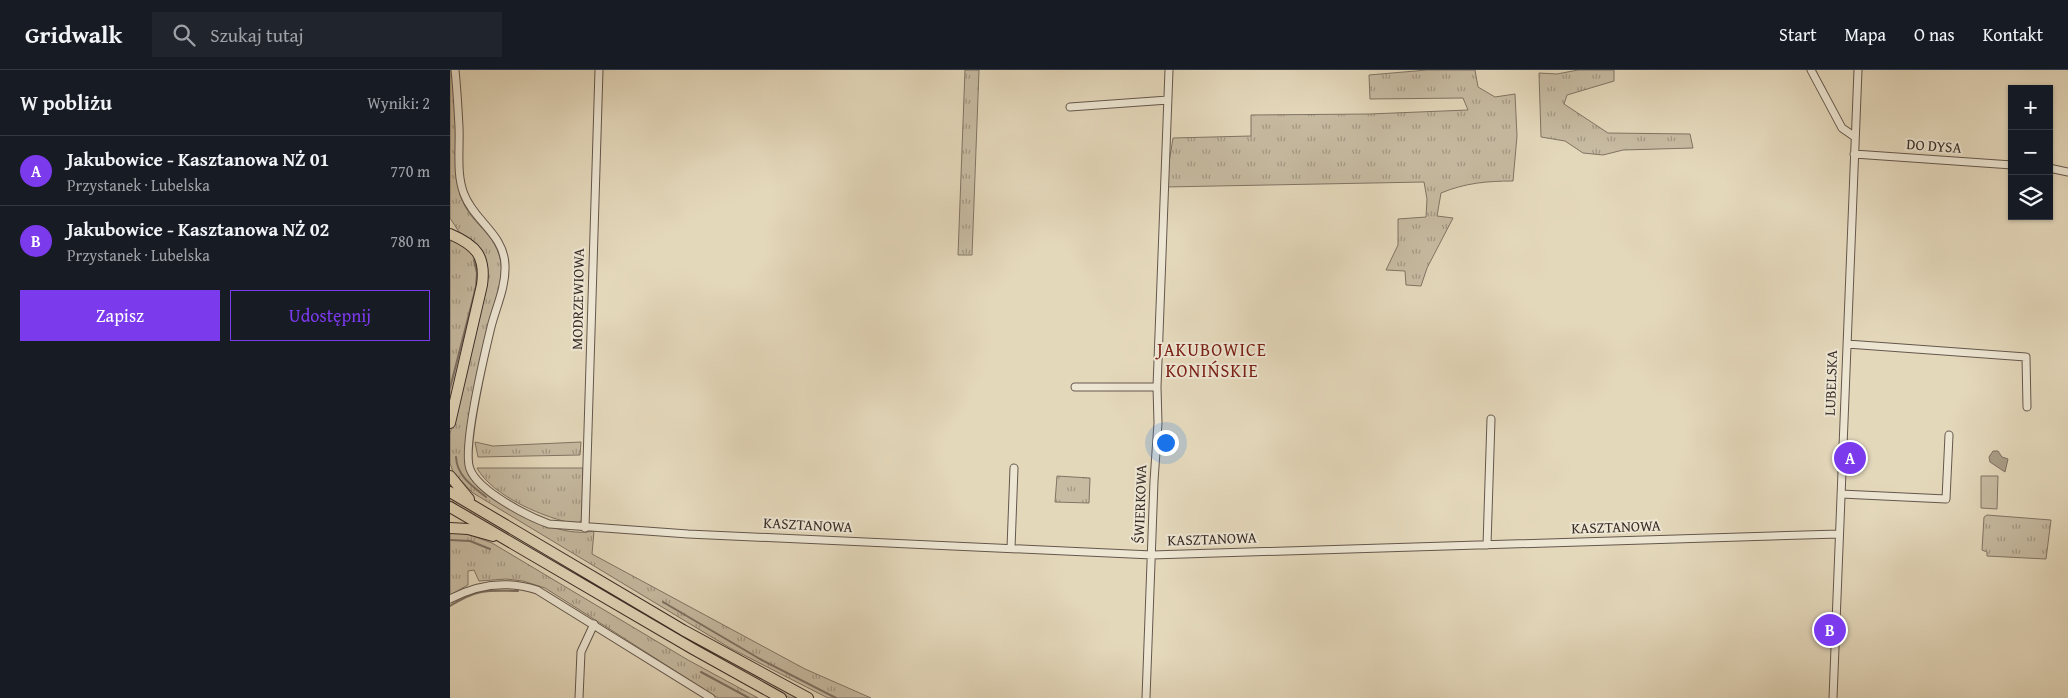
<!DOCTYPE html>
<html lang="pl">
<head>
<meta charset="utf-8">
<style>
  :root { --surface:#171b24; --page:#20242c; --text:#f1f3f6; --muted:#9ea1a6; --line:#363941; --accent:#7c3aed }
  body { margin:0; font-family:"Gentium Book Plus",serif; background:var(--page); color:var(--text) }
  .controls { position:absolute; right:15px; top:15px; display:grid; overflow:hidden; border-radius:0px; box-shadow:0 1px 4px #0004 }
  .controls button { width:45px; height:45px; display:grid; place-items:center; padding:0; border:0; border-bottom:1px solid var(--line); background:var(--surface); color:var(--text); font:25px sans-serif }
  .you { position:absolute; left:715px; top:372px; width:18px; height:18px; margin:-12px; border:4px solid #fff; border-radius:50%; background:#1a73e8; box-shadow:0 0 0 8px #1a73e833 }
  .badge { display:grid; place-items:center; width:32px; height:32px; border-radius:50%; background:var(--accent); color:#fff; font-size:16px; font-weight:700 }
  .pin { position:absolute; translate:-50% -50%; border:2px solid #fff; box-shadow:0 1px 5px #0006 }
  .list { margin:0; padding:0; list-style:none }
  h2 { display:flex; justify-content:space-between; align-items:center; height:65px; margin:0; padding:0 20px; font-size:21px }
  h2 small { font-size:16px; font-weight:400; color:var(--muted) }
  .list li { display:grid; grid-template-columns:32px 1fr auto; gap:15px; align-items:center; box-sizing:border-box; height:70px; padding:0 20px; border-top:1px solid var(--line) }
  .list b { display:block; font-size:19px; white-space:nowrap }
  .list p { margin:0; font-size:16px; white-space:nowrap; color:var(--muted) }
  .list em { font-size:16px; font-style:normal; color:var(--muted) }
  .actions { display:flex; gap:10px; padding:15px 20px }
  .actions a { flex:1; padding:11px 0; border:1px solid var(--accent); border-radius:0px; text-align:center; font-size:18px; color:var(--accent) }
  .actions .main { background:var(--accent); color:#fff }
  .icon { flex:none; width:28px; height:28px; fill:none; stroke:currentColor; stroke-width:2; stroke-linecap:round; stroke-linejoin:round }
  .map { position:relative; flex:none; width:1618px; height:628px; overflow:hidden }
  header { display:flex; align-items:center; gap:30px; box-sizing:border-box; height:70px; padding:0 25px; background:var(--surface); border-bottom:1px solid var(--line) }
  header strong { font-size:24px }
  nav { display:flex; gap:28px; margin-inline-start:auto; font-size:18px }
  .search { width:350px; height:45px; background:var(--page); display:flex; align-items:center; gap:12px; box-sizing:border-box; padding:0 18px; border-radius:0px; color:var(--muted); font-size:19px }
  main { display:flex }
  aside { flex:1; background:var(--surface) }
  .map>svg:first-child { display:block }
  .grass { fill:url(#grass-tufts); stroke:#807464 }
  .pitch { fill:#c7bba2; stroke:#807464 }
  .water { fill:#aa9e89; stroke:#7d7062 }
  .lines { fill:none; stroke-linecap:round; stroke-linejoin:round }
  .stream { stroke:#7d7062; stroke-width:2 }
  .minor-casing { stroke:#64574c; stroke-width:9 }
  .highway-casing { stroke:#392c27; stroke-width:12 }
  .minor { stroke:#ede6d3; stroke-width:7 }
  .highway { stroke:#e4d8bb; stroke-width:10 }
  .labels { text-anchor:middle; stroke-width:4; stroke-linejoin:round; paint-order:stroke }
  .street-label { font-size:15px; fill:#392c27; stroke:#ede6d3 }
  .quarter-label { font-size:18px; letter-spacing:1px; fill:#7a1f14; stroke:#ede6d3 }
</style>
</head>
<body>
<header>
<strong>Gridwalk</strong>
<div class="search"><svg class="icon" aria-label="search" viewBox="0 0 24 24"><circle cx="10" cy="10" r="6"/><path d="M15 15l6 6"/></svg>Szukaj tutaj</div>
<nav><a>Start</a><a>Mapa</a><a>O nas</a><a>Kontakt</a></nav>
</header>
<main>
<aside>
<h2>W pobliżu<small>Wyniki: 2</small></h2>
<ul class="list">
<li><span class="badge">A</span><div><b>Jakubowice - Kasztanowa NŻ 01</b><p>Przystanek · Lubelska</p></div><em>770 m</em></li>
<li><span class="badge">B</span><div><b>Jakubowice - Kasztanowa NŻ 02</b><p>Przystanek · Lubelska</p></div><em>780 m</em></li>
</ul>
<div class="actions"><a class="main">Zapisz</a><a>Udostępnij</a></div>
</aside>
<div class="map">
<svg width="1618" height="628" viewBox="0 0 1618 628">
  <defs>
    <pattern id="grass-tufts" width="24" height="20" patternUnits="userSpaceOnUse" patternTransform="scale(1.25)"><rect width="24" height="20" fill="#c7bba2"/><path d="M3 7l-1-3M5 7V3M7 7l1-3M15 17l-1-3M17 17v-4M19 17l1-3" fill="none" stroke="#a39884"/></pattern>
  </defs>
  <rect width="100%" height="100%" fill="#e4d8bb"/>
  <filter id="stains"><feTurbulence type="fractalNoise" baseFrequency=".004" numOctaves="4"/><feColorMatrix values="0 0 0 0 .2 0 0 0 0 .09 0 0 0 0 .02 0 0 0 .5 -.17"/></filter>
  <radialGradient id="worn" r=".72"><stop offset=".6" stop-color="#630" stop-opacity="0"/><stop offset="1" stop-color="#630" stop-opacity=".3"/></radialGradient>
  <path class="grass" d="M 0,0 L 3,0 L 10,125 C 22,160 52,162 52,206 C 43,242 6,370 17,400 C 24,421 52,436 71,444 C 94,455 119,466 144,461 L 142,484 L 355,599 L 421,628 L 378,628 L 280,578 L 23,423 L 3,402 L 0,393 L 0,364 L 37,205 L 0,148 Z
    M 515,0 L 529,0 L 522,185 L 508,185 Z
    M 977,0 L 1025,0 L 1028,17 L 1045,27 L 1065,24 L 1067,66 L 1063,111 C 1037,111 1015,113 991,123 L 987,146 L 1003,148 L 977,198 L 971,216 L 956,215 L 955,201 L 936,200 L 948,175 L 948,149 L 976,147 L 977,129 L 974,112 L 715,117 L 723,68 L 801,66 L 801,45 L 919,44 L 1018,40 L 1013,28 L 920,29 L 919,5 Z
    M 1128,0 L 1164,0 L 1164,11 L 1117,25 L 1114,34 L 1158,63 L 1240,64 L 1243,78 L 1173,80 L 1153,85 L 1133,83 L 1115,71 L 1091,67 L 1089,3 L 1107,4 Z
    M 2,169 L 10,172 L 27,189 L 29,215 L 0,340 L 0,173 Z
    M 25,372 L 43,376 L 131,372 L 130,385 L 28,387 Z
    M 27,398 L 133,398 L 132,450 L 127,454 C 96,449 42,426 27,398 Z
    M 607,406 L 640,408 L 639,433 L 605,432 Z
    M 0,426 L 292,598 L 349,628 L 340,628 L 290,603 L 0,432 Z
    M 1537,445 L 1601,450 L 1596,489 L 1537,486 L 1537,482 L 1532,480 L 1534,447 Z
    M 12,462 L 42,473 L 238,590 L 308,628 L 268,628 L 95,518 L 73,511 L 56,509 L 29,511 L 24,500 L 18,501 L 18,515 L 0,525 L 0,463 Z"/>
  <path class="pitch" d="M 1531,406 L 1548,406 L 1547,439 L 1531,438 Z"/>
  <path class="water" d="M 1543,381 L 1548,381 L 1552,387 L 1558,389 L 1555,402 L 1540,392 L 1539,387 Z"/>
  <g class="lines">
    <path class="stream" d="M 0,318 L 26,217 L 27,203 L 24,190
      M 6,387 C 7,406 22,416 36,427
      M 0,470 L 20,471 L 40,479
      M 213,532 L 310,589 L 386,628
      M 0,536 C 27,519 37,520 68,521
      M 251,602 L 299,628"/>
    <defs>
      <path id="minor" d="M 5,0 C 7,19 8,38 9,57 C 10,78 6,104 14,124 C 24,151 54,164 55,195 C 56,217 46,237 41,257 C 35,282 12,379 20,399 C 28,421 77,446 99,454 L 238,464 L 702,485 L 1389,464
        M 1361,0 L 1392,58 L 1405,67
        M 620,37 L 718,30
        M 1404,84 L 1562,95
        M 1599,98 L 1618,102
        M 1397,274 L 1576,287 L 1577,337
        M 625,317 L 707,317
        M 1391,424 L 1496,429 L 1499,365
        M 135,458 L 149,0
        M 1037,475 L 1041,349
        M 561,478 L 564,398
        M 0,529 C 28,514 56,510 87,520 L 261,628
        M 129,628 L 131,582 L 144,554
        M 696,628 L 704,411 L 708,353 L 707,317 L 719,0
        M 1383,628 L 1408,0"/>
      <path id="highway" d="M 0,164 C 26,175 36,186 32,215 L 0,353
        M 0,406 L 19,429
        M 0,422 L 233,560 L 358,628
        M 0,437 L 243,579 L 331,628
        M 0,458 L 18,459 L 43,466"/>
    </defs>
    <use href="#minor" class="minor-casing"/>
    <use href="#highway" class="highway-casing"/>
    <use href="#minor" class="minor"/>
    <use href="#highway" class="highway"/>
  </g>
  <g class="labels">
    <g class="street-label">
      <text transform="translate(1484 76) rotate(4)" y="5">DO DYSA</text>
      <text transform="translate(128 229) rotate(-89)" y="5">MODRZEWIOWA</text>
      <text transform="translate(1381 313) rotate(-88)" y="5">LUBELSKA</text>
      <text transform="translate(690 434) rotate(-88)" y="5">ŚWIERKOWA</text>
      <text transform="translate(358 455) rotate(3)" y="5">KASZTANOWA</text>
      <text transform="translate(1166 457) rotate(-2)" y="5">KASZTANOWA</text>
      <text transform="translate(762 469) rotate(-2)" y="5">KASZTANOWA</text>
    </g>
    <g class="quarter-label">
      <text x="762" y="286">JAKUBOWICE<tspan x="762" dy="21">KONIŃSKIE</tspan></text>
    </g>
  </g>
  <rect width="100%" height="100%" filter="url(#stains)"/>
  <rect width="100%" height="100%" fill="url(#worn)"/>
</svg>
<div class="controls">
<button>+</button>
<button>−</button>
<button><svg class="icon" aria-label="layers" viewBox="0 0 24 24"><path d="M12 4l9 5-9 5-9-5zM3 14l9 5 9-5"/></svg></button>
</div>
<div class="you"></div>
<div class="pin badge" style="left:1400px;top:388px">A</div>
<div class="pin badge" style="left:1380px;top:560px">B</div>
</div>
</main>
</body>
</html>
